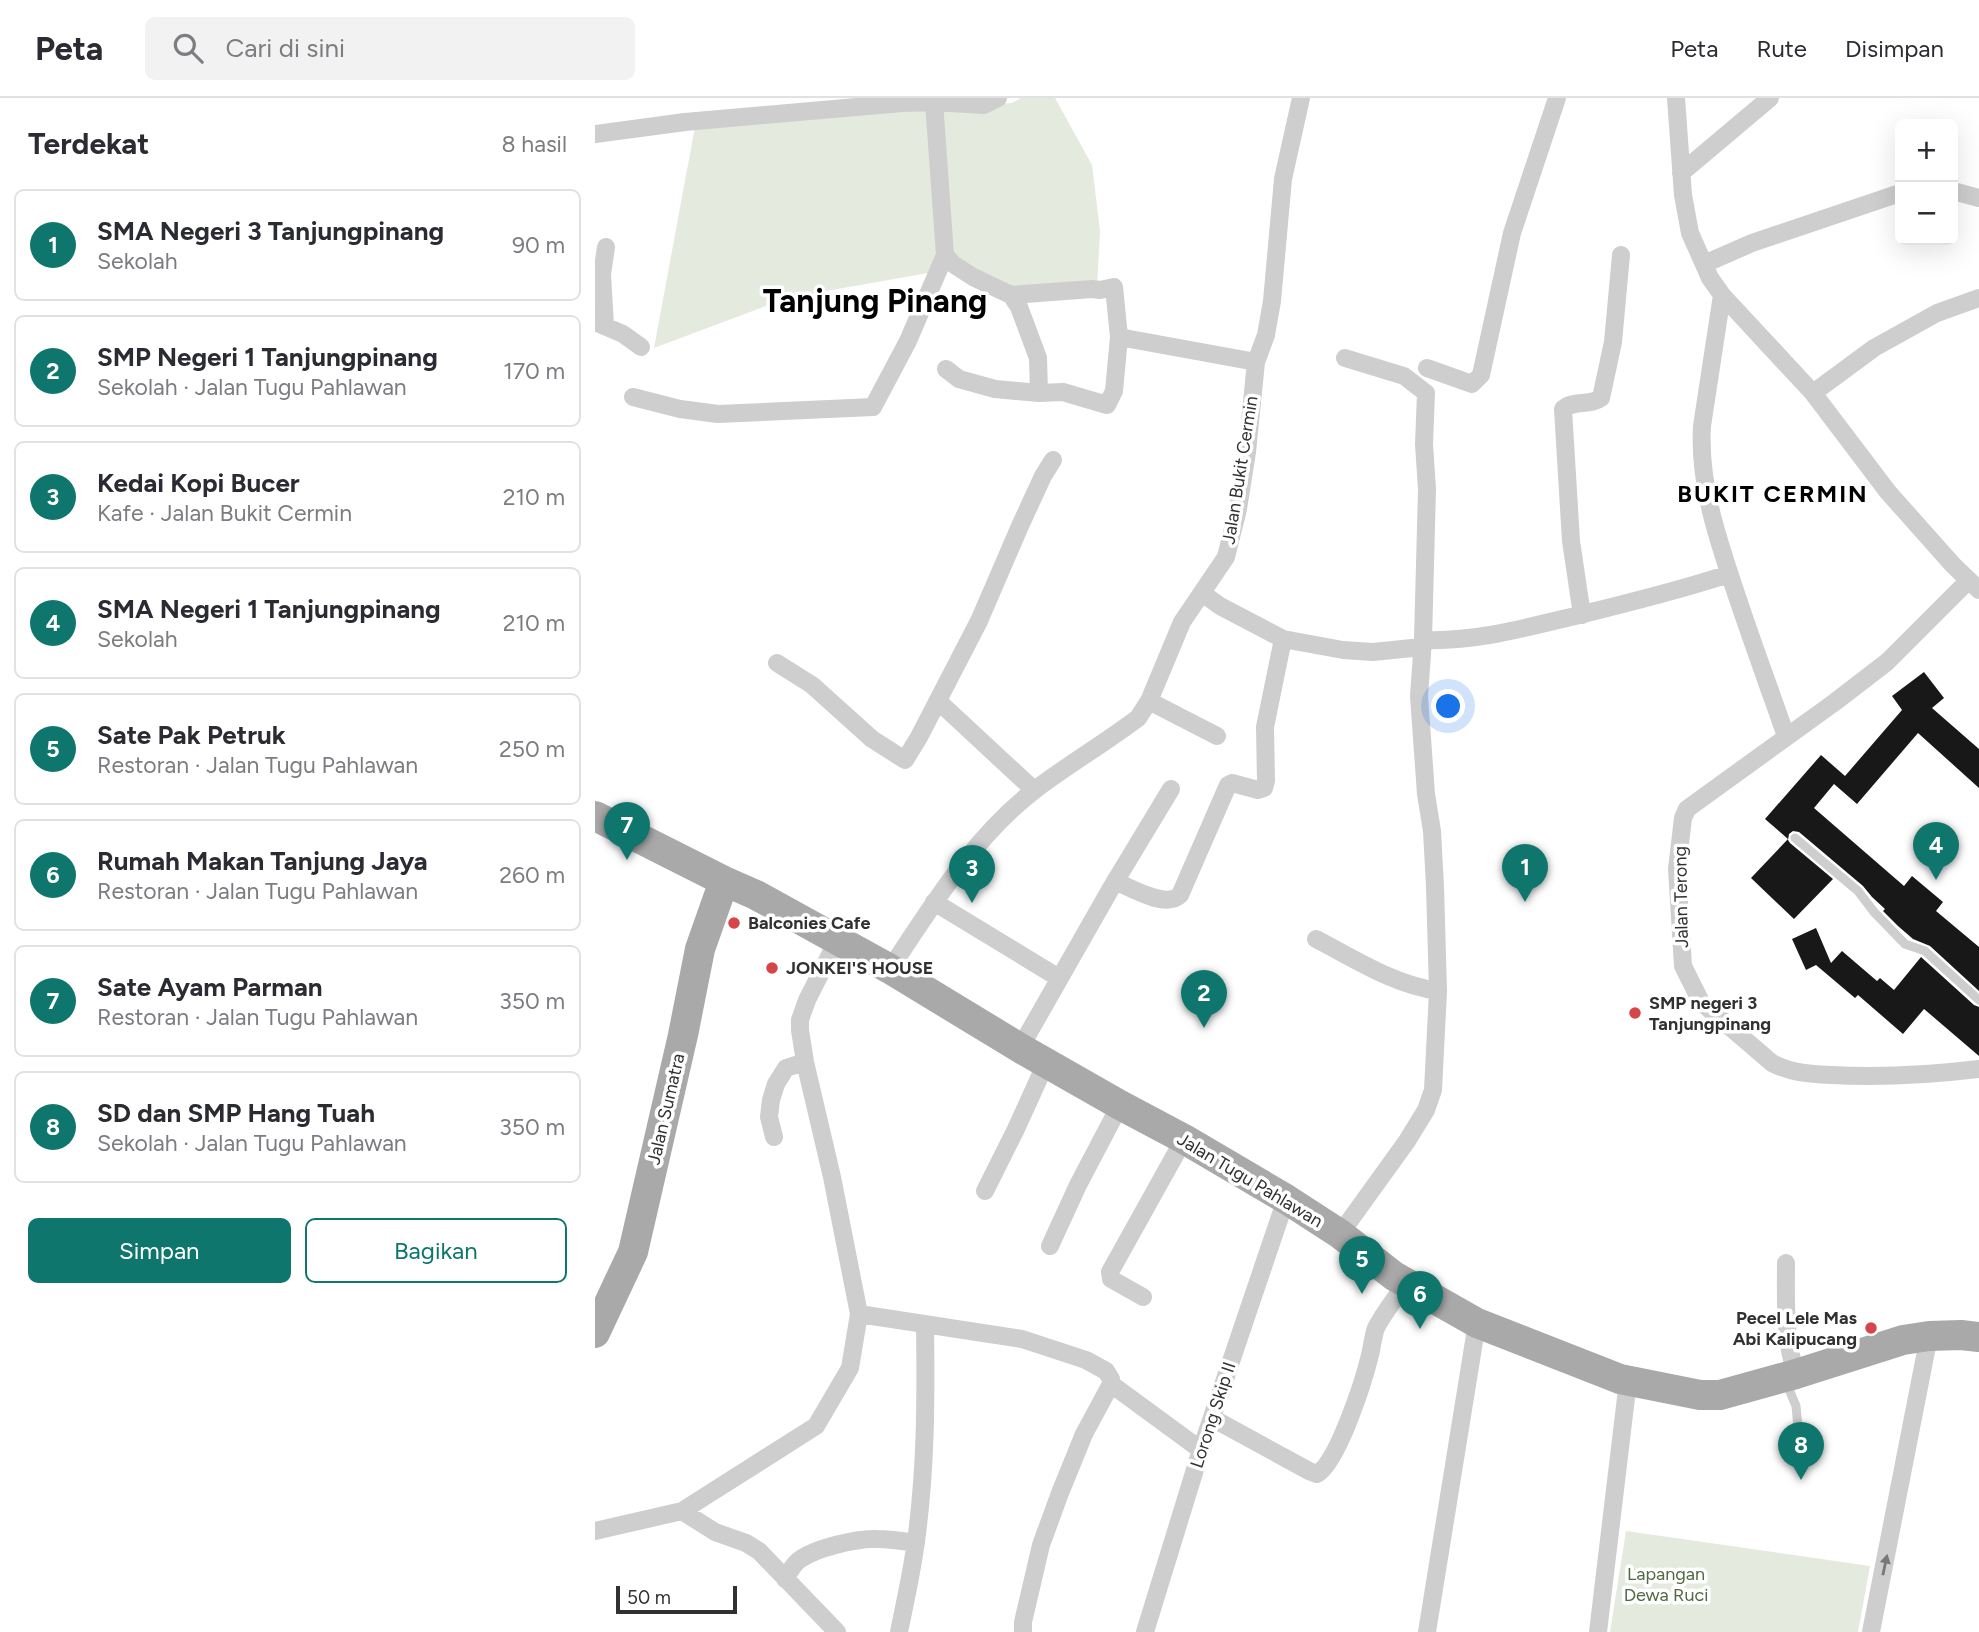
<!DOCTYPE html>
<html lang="id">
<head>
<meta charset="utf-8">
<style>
  :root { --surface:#fff; --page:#f2f2f3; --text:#2b2b33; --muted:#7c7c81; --line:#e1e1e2; --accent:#0f766e }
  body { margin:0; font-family:Figtree,sans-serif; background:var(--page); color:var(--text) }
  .controls { position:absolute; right:21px; top:21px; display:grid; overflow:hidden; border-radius:10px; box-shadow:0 7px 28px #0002 }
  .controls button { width:63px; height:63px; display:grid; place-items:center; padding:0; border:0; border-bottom:2px solid var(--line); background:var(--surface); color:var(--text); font:35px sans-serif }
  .scale { position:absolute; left:21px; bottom:18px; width:121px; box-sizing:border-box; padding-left:7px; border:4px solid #313131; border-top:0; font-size:19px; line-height:24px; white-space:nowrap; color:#313131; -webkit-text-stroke:5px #fff; paint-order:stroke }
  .you { position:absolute; left:854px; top:609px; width:24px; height:24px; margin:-18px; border:5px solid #fff; border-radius:50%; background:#1a73e8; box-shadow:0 0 0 10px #1a73e833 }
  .badge { display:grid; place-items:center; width:46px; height:46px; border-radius:50%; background:var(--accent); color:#fff; font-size:23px; font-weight:700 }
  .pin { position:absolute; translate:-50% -58px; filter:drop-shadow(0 2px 4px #0008) }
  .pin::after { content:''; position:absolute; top:37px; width:24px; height:21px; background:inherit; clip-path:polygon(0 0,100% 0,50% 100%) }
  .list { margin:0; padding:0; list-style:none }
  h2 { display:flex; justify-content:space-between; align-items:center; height:91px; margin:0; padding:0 28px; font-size:30px }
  h2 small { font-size:23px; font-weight:400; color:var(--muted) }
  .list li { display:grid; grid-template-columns:46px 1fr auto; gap:21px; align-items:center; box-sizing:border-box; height:112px; margin:0 14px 14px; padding:0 14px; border:2px solid var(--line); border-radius:10px }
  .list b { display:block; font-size:26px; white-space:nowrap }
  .list p { margin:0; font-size:23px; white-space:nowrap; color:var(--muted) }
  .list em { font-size:23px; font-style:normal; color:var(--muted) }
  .actions { display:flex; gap:14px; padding:21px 28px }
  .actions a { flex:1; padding:16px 0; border:2px solid var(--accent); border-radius:10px; text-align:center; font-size:24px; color:var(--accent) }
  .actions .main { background:var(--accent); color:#fff }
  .icon { flex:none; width:38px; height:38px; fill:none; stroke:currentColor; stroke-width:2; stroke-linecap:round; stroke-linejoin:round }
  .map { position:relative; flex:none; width:1384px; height:1534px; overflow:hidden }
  header { display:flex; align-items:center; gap:42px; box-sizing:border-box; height:98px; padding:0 35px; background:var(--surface); border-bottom:2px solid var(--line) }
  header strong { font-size:33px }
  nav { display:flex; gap:38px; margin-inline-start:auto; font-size:24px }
  .search { width:490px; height:63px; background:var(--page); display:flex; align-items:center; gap:18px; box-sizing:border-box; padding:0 24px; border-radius:10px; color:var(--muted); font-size:26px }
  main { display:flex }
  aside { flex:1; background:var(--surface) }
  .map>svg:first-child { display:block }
  .green { fill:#e4eade }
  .building { fill:#181818 }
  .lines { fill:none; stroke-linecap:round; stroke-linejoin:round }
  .service { stroke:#cecece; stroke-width:9 }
  .minor { stroke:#cecece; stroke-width:18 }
  .primary { stroke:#a9a9a9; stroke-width:30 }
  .oneway { fill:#787878 }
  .poi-dot { fill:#d64548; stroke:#fff; stroke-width:2.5 }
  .labels { text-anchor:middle; stroke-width:7; stroke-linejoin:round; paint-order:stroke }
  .street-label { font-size:18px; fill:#313131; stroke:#fff }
  .poi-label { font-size:18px; font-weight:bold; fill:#313131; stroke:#fff; text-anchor:start }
  .park-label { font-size:18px; fill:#526a42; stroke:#fff }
  .district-label { font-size:24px; font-weight:bold; letter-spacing:2px; fill:#000; stroke:#fff }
  .town-label { font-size:32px; font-weight:bold; fill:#000; stroke:#fff }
</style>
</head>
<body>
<header>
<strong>Peta</strong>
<div class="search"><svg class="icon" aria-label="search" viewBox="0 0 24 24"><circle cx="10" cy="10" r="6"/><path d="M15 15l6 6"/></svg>Cari di sini</div>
<nav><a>Peta</a><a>Rute</a><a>Disimpan</a></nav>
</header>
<main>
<aside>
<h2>Terdekat<small>8 hasil</small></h2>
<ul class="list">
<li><span class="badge">1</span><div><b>SMA Negeri 3 Tanjungpinang</b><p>Sekolah</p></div><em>90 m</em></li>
<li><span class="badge">2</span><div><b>SMP Negeri 1 Tanjungpinang</b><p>Sekolah · Jalan Tugu Pahlawan</p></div><em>170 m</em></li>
<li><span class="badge">3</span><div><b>Kedai Kopi Bucer</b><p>Kafe · Jalan Bukit Cermin</p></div><em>210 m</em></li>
<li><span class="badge">4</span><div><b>SMA Negeri 1 Tanjungpinang</b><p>Sekolah</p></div><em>210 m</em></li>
<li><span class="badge">5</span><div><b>Sate Pak Petruk</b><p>Restoran · Jalan Tugu Pahlawan</p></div><em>250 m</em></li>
<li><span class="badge">6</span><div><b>Rumah Makan Tanjung Jaya</b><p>Restoran · Jalan Tugu Pahlawan</p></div><em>260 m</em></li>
<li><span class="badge">7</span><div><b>Sate Ayam Parman</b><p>Restoran · Jalan Tugu Pahlawan</p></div><em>350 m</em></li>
<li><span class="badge">8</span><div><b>SD dan SMP Hang Tuah</b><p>Sekolah · Jalan Tugu Pahlawan</p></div><em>350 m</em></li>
</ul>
<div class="actions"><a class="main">Simpan</a><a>Bagikan</a></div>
</aside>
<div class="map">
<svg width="1384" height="1534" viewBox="0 0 1384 1534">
  <rect width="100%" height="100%" fill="#fff"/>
  <path class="green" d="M 426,0 L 460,0 L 497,67 L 505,133 L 502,190 L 416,197 L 358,172 L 333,175 L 192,200 L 59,250 L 100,29 L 417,5 Z
    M 1031,1433 L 1275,1468 L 1263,1534 L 1015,1534 Z"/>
  <path class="building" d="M 1329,574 L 1349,600 L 1337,610 L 1384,651 L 1384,690 L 1323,635 L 1262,706 L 1239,686 L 1219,710 L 1309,788 L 1317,778 L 1348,804 L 1341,813 L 1384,849 L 1384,893 L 1335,848 L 1318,841 L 1303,828 L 1288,813 L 1290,811 L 1277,799 L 1268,788 L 1204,734 L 1198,733 L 1194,736 L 1193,742 L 1195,745 L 1238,781 L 1199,821 L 1156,780 L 1193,741 L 1170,721 L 1226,657 L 1250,678 L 1307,612 L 1297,598 Z
    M 1221,830 L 1236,865 L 1247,853 L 1282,883 L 1285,880 L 1299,892 L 1326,859 L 1379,907 L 1384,909 L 1384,958 L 1329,911 L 1308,936 L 1263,897 L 1260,900 L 1221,867 L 1211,872 L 1197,841 Z"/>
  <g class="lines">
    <path class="service" d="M 1200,740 L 1263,793 L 1279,814 L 1310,846 L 1330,853 L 1384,902
      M 1191,1284 L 1201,1308 L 1203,1330"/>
    <path class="minor" d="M 1081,0 L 1088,97 L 1095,135 L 1115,180 L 1127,197 L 1218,295 L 1293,394 L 1358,467 L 1384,492
      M 0,36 L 90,24 L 307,5 L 339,4 L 389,7 L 403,0
      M 1086,75 L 1175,0
      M 1358,93 L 1384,100
      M 350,157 L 358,166 L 378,179 L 416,197 L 497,191 L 505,192 L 519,189 L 524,239 L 519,293 L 512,307 L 468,294 L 444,295 L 400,291 L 364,281 L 351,271
      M 1109,166 L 1157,145 L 1305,95
      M 416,197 L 424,209 L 443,260 L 444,295
      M 1127,197 L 1107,328 C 1103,392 1128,456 1148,516 C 1162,557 1177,598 1191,638
      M 0,224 L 28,236 L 46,249
      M 10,228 L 7,176 L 11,149
      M 524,239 L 661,264
      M 832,270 L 877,286 L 886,277 L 917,135 L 962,0
      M 1218,295 L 1279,250 L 1342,215 L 1384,200
      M 38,299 L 85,311 L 123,316 L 278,309 L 313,243 L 350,157 L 339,4
      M 1374,482 L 1292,564 L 1240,604 L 1092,711 L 1088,720 L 1082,771 L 1088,868 L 1106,904 L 1177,965 C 1196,975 1215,976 1236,977 C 1286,980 1334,977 1384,971
      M 607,495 L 625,508 L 688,541 L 748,552 L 778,554 L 827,549
      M 987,517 L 976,443 L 968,311 C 978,302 995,308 1006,300 L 1018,244 L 1026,157
      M 828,542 C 879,544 930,530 980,518 C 1032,505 1083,493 1134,476
      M 182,565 L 217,587 L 277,641 L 310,662 L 324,639 L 384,523 L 425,428 L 448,378 L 458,362
      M 343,603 L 439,692
      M 554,603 L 622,638
      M 520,783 C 536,790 571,811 585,797 L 633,687 L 637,685 L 663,692 L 669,690 L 671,683 L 670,629 L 688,541
      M 339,804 L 464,880
      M 721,841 C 760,861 799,887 843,893
      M 295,871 C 337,808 379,738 441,691 C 474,666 510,645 543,620 L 554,603 L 587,524 L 631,459 L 643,411 L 652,354 L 661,264 L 671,237 L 677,203 L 688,81 L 706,0
      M 425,950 L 515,792 L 576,691
      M 179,1039 L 174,1019 L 176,1002 L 181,986 L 191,970 L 210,964
      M 390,1093 L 421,1031 L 451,965
      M 745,1136 L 812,1043 L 831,1012 L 838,992 L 843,893 L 840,788 L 837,733 L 831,696 L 824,598 L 828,542 L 832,391 L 829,346 L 831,295 L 809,278 L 750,260
      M 455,1148 L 483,1087 L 525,1007
      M 1191,1165 C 1191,1203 1189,1240 1201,1276
      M 548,1199 L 516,1181 L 515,1174 L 589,1041
      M 264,1216 L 427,1241 L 491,1262 L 511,1273 L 516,1281 L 516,1286 L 606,1352
      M 617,1320 L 714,1373 L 722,1376 C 743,1364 769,1282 775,1257 C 777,1249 778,1238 781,1230 C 789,1214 802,1199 811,1184
      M 87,1413 L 120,1434 L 151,1445 L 164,1453 L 242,1534
      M 0,1433 L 87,1413 L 221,1328 L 255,1270 L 264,1216 L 237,1079 L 210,964 L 205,932 L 205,922 L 212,902 L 242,843
      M 190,1481 C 194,1475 198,1467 203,1463 C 219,1450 263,1440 282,1441 C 295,1441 308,1443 321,1445
      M 304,1534 C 310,1504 317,1474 321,1443 C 331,1371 331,1299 330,1227
      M 428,1534 L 428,1524 L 446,1447 L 465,1395 L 489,1336 L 516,1286
      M 550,1534 L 606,1352 L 691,1101
      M 832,1534 L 882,1225
      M 1003,1534 L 1033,1283
      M 1276,1534 L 1334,1238"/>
    <path class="primary" d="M 0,718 L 129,783 L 161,797 L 295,871 L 425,950 L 525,1007 L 589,1041 L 691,1101 L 745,1136 L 799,1178 L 882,1225 L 1025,1281 L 1105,1297 L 1125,1297 L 1201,1276 L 1308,1242 L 1334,1238 L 1366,1237 L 1384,1239
      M 0,1235 L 38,1154 L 88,937 L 105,851 L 129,783"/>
  </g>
  <defs><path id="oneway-solid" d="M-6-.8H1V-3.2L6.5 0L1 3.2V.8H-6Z" transform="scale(1.75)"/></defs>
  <use class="oneway" href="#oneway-solid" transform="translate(1290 1467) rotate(-78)"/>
  <g class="poi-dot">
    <circle cx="139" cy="825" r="7"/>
    <circle cx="177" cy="870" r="7"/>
    <circle cx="1040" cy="915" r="7"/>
    <circle cx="1276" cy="1230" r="7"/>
  </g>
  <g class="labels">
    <g class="street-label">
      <text transform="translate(645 372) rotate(-81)" y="6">Jalan Bukit Cermin</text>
      <text transform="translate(1086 799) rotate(-91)" y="6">Jalan Terong</text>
      <text transform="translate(71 1011) rotate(-77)" y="6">Jalan Sumatra</text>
      <text transform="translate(655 1082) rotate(31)" y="6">Jalan Tugu Pahlawan</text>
      <text transform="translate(618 1317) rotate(-72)" y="6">Lorong Skip II</text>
    </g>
    <g class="poi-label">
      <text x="153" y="831">Balconies Cafe</text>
      <text x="191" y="876">JONKEI'S HOUSE</text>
      <text x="1054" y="911">SMP negeri 3<tspan x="1054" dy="21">Tanjungpinang</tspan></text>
      <text x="1262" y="1226" text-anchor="end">Pecel Lele Mas<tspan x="1262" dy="21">Abi Kalipucang</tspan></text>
    </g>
    <g class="park-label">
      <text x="1071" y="1482">Lapangan<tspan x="1071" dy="21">Dewa Ruci</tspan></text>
    </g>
    <g class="district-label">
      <text x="1178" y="404">BUKIT CERMIN</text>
    </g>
    <g class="town-label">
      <text x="280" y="214">Tanjung Pinang</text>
    </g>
  </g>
</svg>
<div class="controls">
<button>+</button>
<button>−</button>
</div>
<div class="scale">50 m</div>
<div class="you"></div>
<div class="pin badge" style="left:930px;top:804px">1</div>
<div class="pin badge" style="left:609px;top:930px">2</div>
<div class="pin badge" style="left:377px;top:805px">3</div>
<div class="pin badge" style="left:1341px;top:782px">4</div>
<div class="pin badge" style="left:767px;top:1196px">5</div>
<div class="pin badge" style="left:825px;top:1231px">6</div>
<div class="pin badge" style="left:32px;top:762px">7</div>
<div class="pin badge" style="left:1206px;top:1382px">8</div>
</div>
</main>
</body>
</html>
